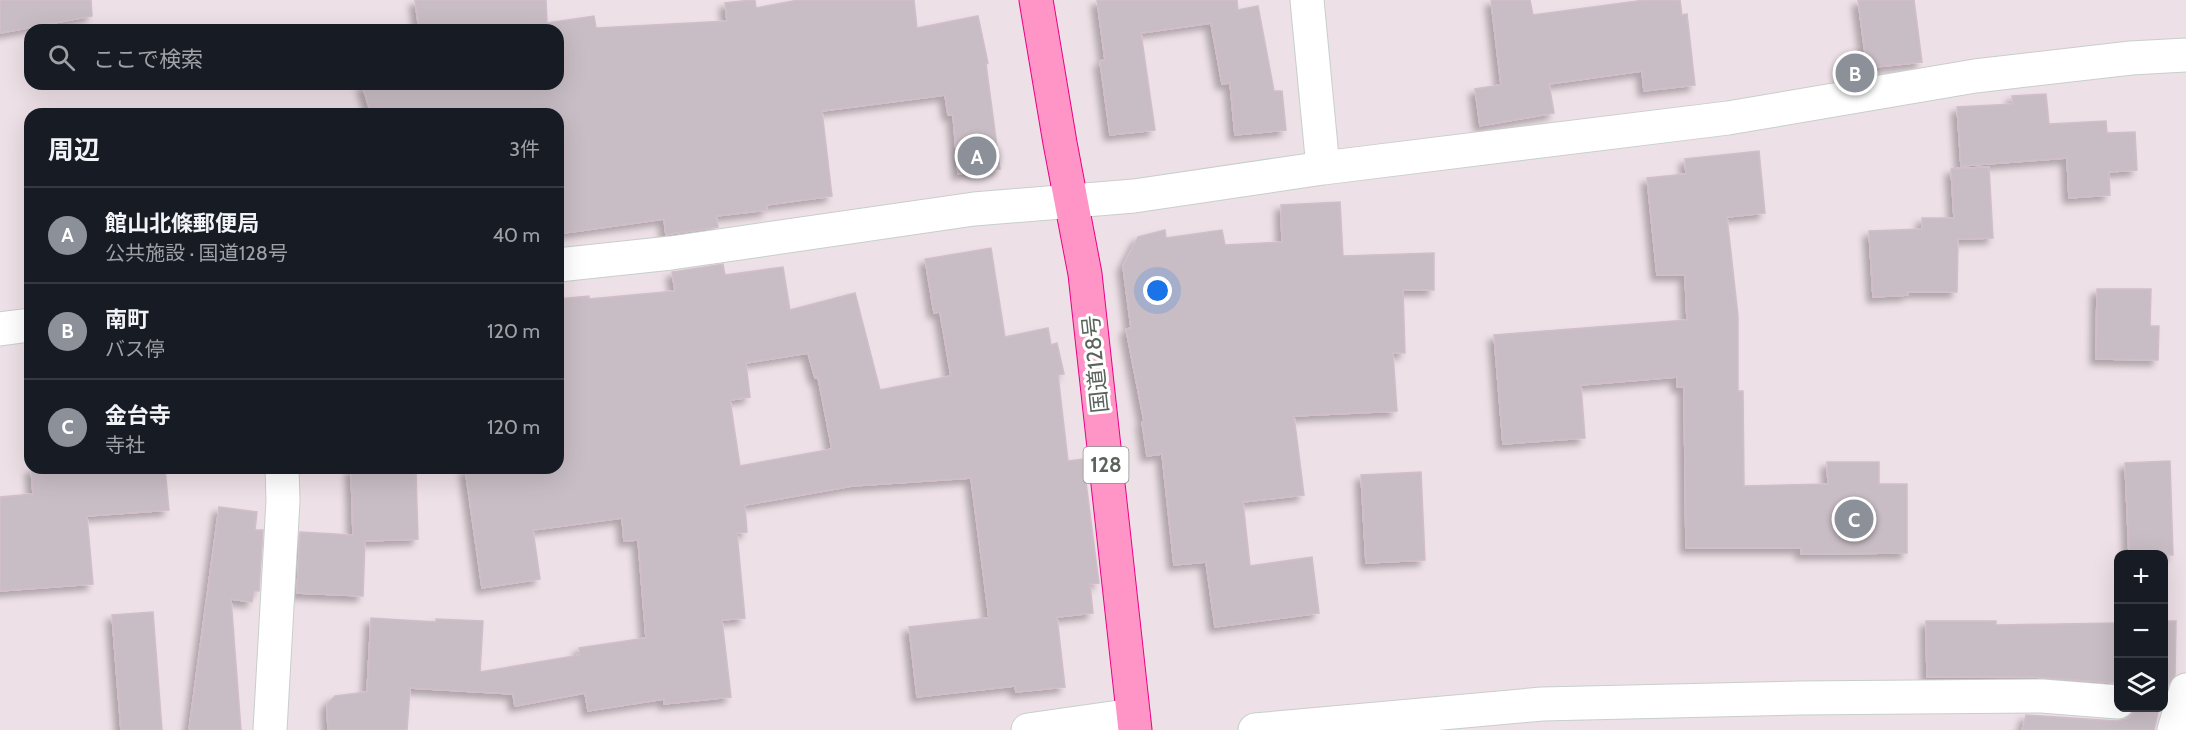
<!DOCTYPE html>
<html lang="ja">
<head>
<meta charset="utf-8">
<style>
  :root { --surface:#171b24; --page:#242831; --text:#f1f3f6; --muted:#9ea1a6; --line:#363941; --accent:#8c9099 }
  body { margin:0; font-family:Cabin,"Noto Sans JP",sans-serif; background:var(--page); color:var(--text) }
  .controls { position:absolute; right:18px; bottom:18px; display:grid; overflow:hidden; border-radius:12px; box-shadow:0 6px 24px #0002 }
  .controls button { width:54px; height:54px; display:grid; place-items:center; padding:0; border:0; border-bottom:2px solid var(--line); background:var(--surface); color:var(--text); font:30px sans-serif }
  .you { position:absolute; left:1158px; top:291px; width:21px; height:21px; margin:-15px; border:4px solid #fff; border-radius:50%; background:#1a73e8; box-shadow:0 0 0 9px #1a73e833 }
  .badge { display:grid; place-items:center; width:39px; height:39px; border-radius:50%; background:var(--accent); color:#fff; font-size:20px; font-weight:700 }
  .pin { position:absolute; translate:-50% -50%; border:3px solid #fff; box-shadow:0 2px 6px #0006 }
  .list { margin:0; padding:0; list-style:none }
  h2 { display:flex; justify-content:space-between; align-items:center; height:78px; margin:0; padding:0 24px; font-size:26px }
  h2 small { font-size:20px; font-weight:400; color:var(--muted) }
  .list li { display:grid; grid-template-columns:39px 1fr auto; gap:18px; align-items:center; box-sizing:border-box; height:96px; padding:0 24px; border-top:2px solid var(--line) }
  .list b { display:block; font-size:22px; white-space:nowrap }
  .list p { margin:0; font-size:20px; white-space:nowrap; color:var(--muted) }
  .list em { font-size:20px; font-style:normal; color:var(--muted) }
  .icon { flex:none; width:33px; height:33px; fill:none; stroke:currentColor; stroke-width:2; stroke-linecap:round; stroke-linejoin:round }
  .map { position:relative; flex:none; width:2186px; height:730px; overflow:hidden }
  .search { position:absolute; background:var(--surface); box-shadow:0 6px 24px #0002; left:24px; top:24px; width:540px; height:66px; display:flex; align-items:center; gap:15px; box-sizing:border-box; padding:0 21px; border-radius:18px; color:var(--muted); font-size:22px }
  .panel { position:absolute; background:var(--surface); box-shadow:0 6px 24px #0002; left:24px; top:108px; width:540px; height:366px; border-radius:18px }
  .map>svg:first-child { display:block }
  .building { fill:#c8bdc4; stroke:#d2beca; stroke-width:1.5; fill-rule:evenodd; filter:url(#shadow) }
  .lines { fill:none; stroke-linecap:round; stroke-linejoin:round }
  .minor-casing { stroke:#c7cfcb; stroke-width:35 }
  .tertiary-casing { stroke:#c7cfcb; stroke-width:35 }
  .trunk-casing { stroke:#ee0086; stroke-width:35 }
  .minor { stroke:#fff; stroke-width:33 }
  .tertiary { stroke:#fff; stroke-width:33 }
  .trunk { stroke:#ff95c6; stroke-width:33 }
  .labels { text-anchor:middle; stroke-width:6; stroke-linejoin:round; paint-order:stroke }
  .shield { fill:#fff; stroke:#8b928d; stroke-width:1.5 }
  .shield-label { font-size:21px; font-weight:bold; fill:#59635c }
  .street-label { font-size:22px; fill:#59635c; stroke:#fff }
</style>
</head>
<body>
<div class="map">
<svg width="2186" height="730" viewBox="0 0 2186 730">
  <defs>
    <filter id="shadow"><feDropShadow dx="-5.5" dy="5.5" stdDeviation="3" flood-color="#0004"/></filter>
  </defs>
  <rect width="100%" height="100%" fill="#ede0e6"/>
  <path class="building" d="M 0,0 L 91,0 L 92,16 L 0,33 Z
    M 415,0 L 546,0 L 547,23 L 594,16 L 596,28 L 727,21 L 725,3 L 751,0 L 755,0 L 756,8 L 798,0 L 914,0 L 917,28 L 978,16 L 988,63 L 986,64 L 1000,169 L 958,174 L 953,115 L 948,115 L 945,95 L 822,111 L 832,196 L 766,205 L 767,210 L 716,216 L 718,227 L 669,234 L 666,235 L 664,219 L 558,234 L 558,114 L 371,114 L 362,84 L 558,84 L 558,30 L 419,30 Z
    M 1097,0 L 1237,0 L 1238,10 L 1258,6 L 1274,91 L 1282,91 L 1286,130 L 1235,135 L 1230,83 L 1222,84 L 1211,23 L 1141,33 L 1155,130 L 1110,135 L 1100,61 L 1105,60 Z
    M 1491,0 L 1530,0 L 1533,15 L 1645,0 L 1680,0 L 1682,15 L 1687,14 L 1695,85 L 1644,91 L 1642,71 L 1549,84 L 1554,113 L 1480,126 L 1475,89 L 1501,85 Z
    M 1858,0 L 1914,0 L 1922,62 L 1867,68 Z
    M 2046,94 L 2049,124 L 2106,121 L 2107,133 L 2135,132 L 2137,170 L 2109,172 L 2110,195 L 2069,198 L 2067,158 L 1961,166 L 1957,107 L 2013,104 L 2012,96 Z
    M 1759,151 L 1765,213 L 1727,217 L 1738,316 L 1738,391 L 1743,391 L 1744,486 L 1828,484 L 1827,462 L 1879,462 L 1879,484 L 1907,484 L 1907,553 L 1801,554 L 1801,548 L 1686,548 L 1684,387 L 1677,387 L 1677,377 L 1581,385 L 1585,438 L 1503,444 L 1494,335 L 1687,320 L 1685,275 L 1657,275 L 1647,178 L 1686,174 L 1685,159 Z
    M 1989,167 L 1993,238 L 1958,239 L 1957,292 L 1907,292 L 1908,295 L 1873,297 L 1869,231 L 1922,229 L 1922,218 L 1954,218 L 1951,169 Z
    M 1340,202 L 1343,256 L 1434,253 L 1434,290 L 1403,290 L 1405,353 L 1393,353 L 1397,411 L 1294,416 L 1304,495 L 1243,502 L 1250,566 L 1312,557 L 1319,613 L 1215,627 L 1206,562 L 1174,565 L 1162,454 L 1147,456 L 1142,422 L 1144,421 L 1126,329 L 1131,328 L 1123,266 L 1138,237 L 1165,230 L 1166,238 L 1222,230 L 1225,245 L 1282,242 L 1281,205 Z
    M 991,248 L 1005,337 L 1048,328 L 1051,345 L 1057,343 L 1064,374 L 1058,375 L 1068,461 L 1083,459 L 1099,583 L 1090,584 L 1093,613 L 1057,617 L 1065,687 L 1016,692 L 1015,686 L 917,697 L 909,627 L 989,618 L 971,478 L 852,486 L 745,505 L 747,532 L 737,533 L 745,618 L 722,620 L 731,697 L 664,704 L 664,699 L 588,711 L 585,693 L 515,706 L 513,694 L 410,688 L 407,730 L 328,730 L 327,704 L 335,696 L 367,692 L 371,618 L 436,622 L 436,619 L 483,621 L 480,672 L 580,655 L 579,648 L 646,638 L 638,540 L 624,541 L 622,518 L 533,530 L 540,579 L 482,588 L 465,468 L 558,468 L 558,299 L 589,296 L 589,299 L 675,291 L 672,272 L 723,264 L 725,275 L 783,267 L 790,310 L 855,293 L 880,390 L 951,376 L 940,312 L 934,313 L 925,259 ZM 808,353 L 815,378 L 818,377 L 832,449 L 740,466 L 730,400 L 750,397 L 746,363 Z
    M 2097,289 L 2151,289 L 2150,326 L 2159,326 L 2158,360 L 2096,359 Z
    M 2170,461 L 2173,555 L 2129,555 L 2125,463 Z
    M 31,468 L 165,468 L 169,510 L 87,516 L 93,584 L 0,591 L 0,497 L 33,494 Z
    M 351,468 L 413,468 L 413,472 L 416,472 L 418,539 L 365,541 L 363,596 L 297,593 L 300,532 L 353,535 Z
    M 1421,472 L 1425,560 L 1366,563 L 1361,475 Z
    M 219,507 L 257,512 L 255,530 L 263,530 L 259,591 L 254,591 L 252,602 L 231,599 L 241,730 L 189,730 Z
    M 153,612 L 162,730 L 121,730 L 112,615 Z
    M 1926,621 L 1996,621 L 1996,625 L 2118,623 L 2118,683 L 2034,677 L 1927,677 Z
    M 2163,621 L 2176,621 L 2175,675 L 2169,684 L 2163,684 Z
    M 2135,708 L 2159,708 L 2154,730 L 2022,730 L 2026,715 L 2117,721 L 2127,719 L 2133,713 Z"/>
  <g class="lines">
    <defs>
      <path id="minor" d="M 270,730 L 283,501 L 282,468
        M 1028,730 L 1133,715
        M 1255,730 L 1542,704 L 1799,698 L 2042,696 L 2118,702
        M 2174,730 L 2186,690"/>
      <path id="tertiary" d="M 1307,0 L 1323,168
        M 558,265 L 671,253 L 974,209 L 1134,196 L 1323,168 L 1728,118 L 1975,76 L 2131,58 L 2186,55
        M 0,329 L 30,325"/>
      <path id="trunk" d="M 1036,0 L 1060,143 L 1085,274 L 1135,730"/>
    </defs>
    <use href="#minor" class="minor-casing"/>
    <use href="#tertiary" class="tertiary-casing"/>
    <use href="#trunk" class="trunk-casing"/>
    <use href="#minor" class="minor"/>
    <use href="#tertiary" class="tertiary"/>
    <use href="#trunk" class="trunk"/>
  </g>
  <g class="labels">
    <rect class="shield" x="1083.5" y="447" width="45" height="36" rx="4.5"/>
    <g class="shield-label">
      <text x="1106" y="472">128</text>
    </g>
    <g class="street-label">
      <text transform="translate(1095 364) rotate(-96)" y="8">国道128号</text>
    </g>
  </g>
</svg>
<div class="controls">
<button>+</button>
<button>−</button>
<button><svg class="icon" aria-label="layers" viewBox="0 0 24 24"><path d="M12 4l9 5-9 5-9-5zM3 14l9 5 9-5"/></svg></button>
</div>
<div class="you"></div>
<div class="pin badge" style="left:977px;top:156px">A</div>
<div class="pin badge" style="left:1855px;top:73px">B</div>
<div class="pin badge" style="left:1854px;top:519px">C</div>
<div class="search"><svg class="icon" aria-label="search" viewBox="0 0 24 24"><circle cx="10" cy="10" r="6"/><path d="M15 15l6 6"/></svg>ここで検索</div>
<section class="panel">
<h2>周辺<small>3件</small></h2>
<ul class="list">
<li><span class="badge">A</span><div><b>館山北條郵便局</b><p>公共施設 · 国道128号</p></div><em>40 m</em></li>
<li><span class="badge">B</span><div><b>南町</b><p>バス停</p></div><em>120 m</em></li>
<li><span class="badge">C</span><div><b>金台寺</b><p>寺社</p></div><em>120 m</em></li>
</ul>
</section>
</div>
</body>
</html>
